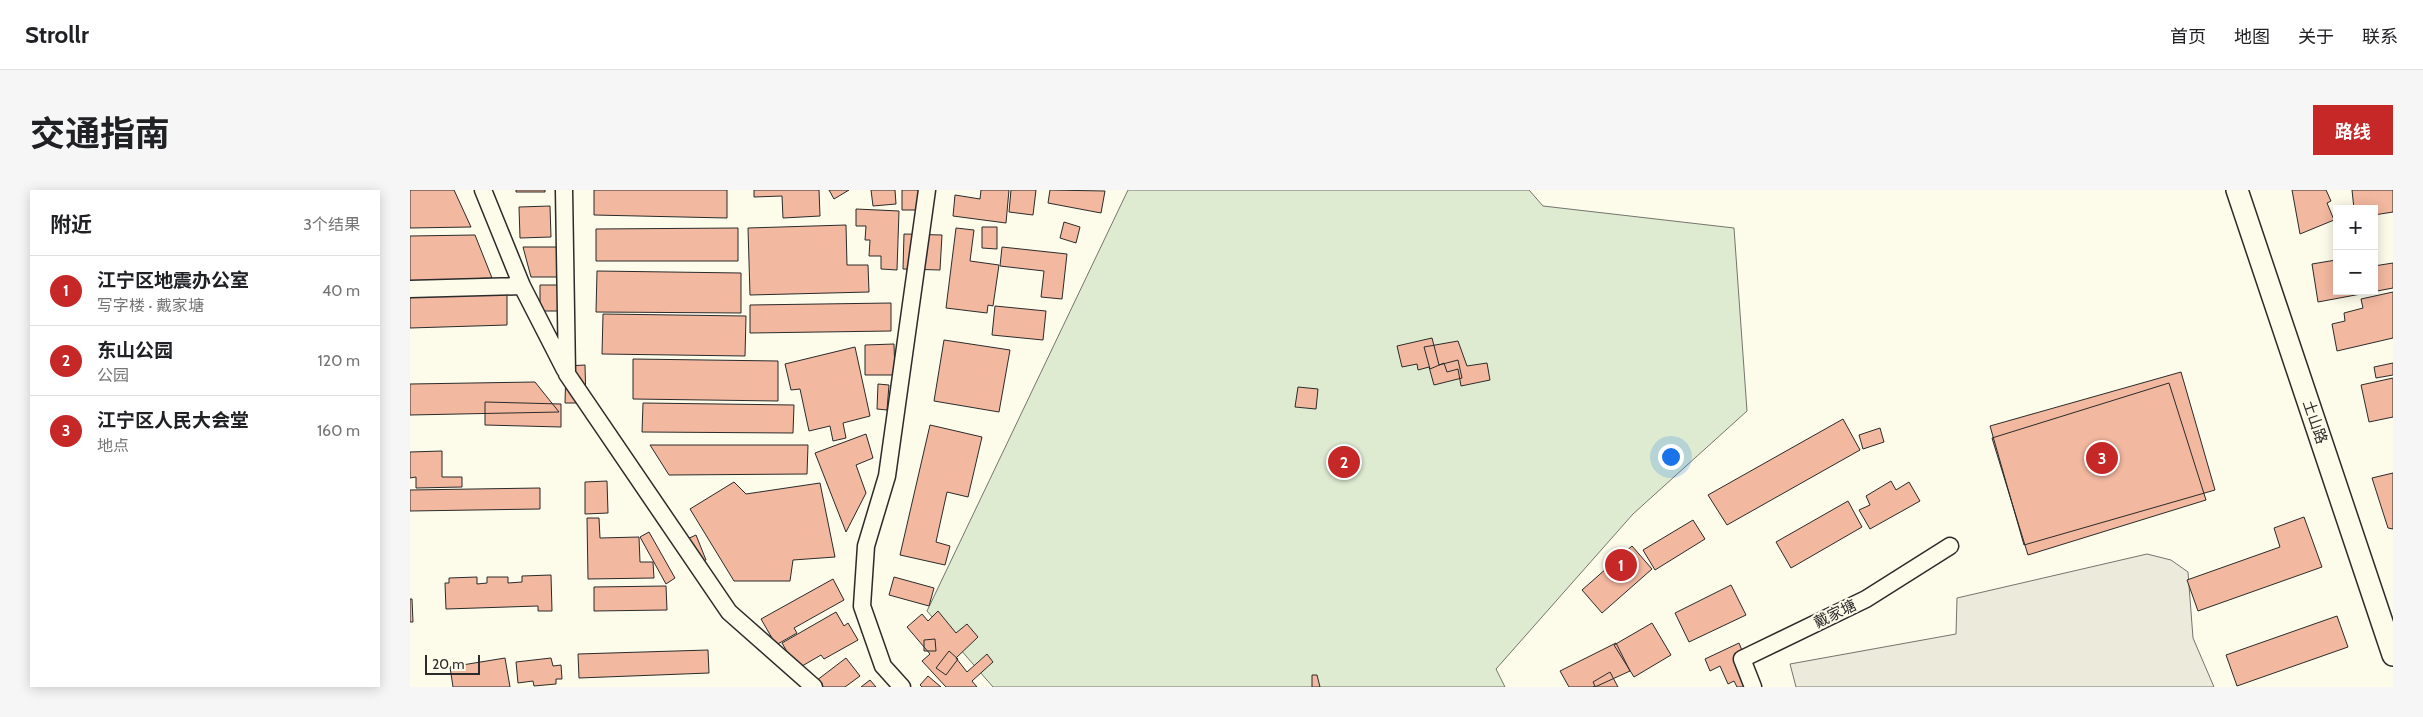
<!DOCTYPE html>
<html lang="zh">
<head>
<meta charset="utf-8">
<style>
  :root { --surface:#fff; --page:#f6f6f6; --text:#202124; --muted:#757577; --line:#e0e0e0; --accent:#c62828 }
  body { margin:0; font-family:Cabin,"Noto Sans SC",sans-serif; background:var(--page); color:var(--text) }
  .controls { position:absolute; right:15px; top:15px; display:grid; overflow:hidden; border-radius:0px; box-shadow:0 2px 12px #0003 }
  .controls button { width:45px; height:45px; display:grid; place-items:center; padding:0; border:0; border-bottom:1px solid var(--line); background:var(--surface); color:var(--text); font:25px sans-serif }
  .scale { position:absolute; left:15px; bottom:12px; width:55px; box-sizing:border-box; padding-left:5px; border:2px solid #2b2b2b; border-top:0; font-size:14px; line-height:18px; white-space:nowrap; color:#2b2b2b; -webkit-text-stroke:4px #fdfbea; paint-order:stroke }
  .you { position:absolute; left:1260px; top:266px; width:18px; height:18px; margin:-12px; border:4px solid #fff; border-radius:50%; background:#1a73e8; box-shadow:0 0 0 8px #1a73e833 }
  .badge { display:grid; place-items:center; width:32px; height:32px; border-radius:50%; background:var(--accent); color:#fff; font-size:16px; font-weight:700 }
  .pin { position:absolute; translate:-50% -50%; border:2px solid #fff; box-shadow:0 1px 5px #0006 }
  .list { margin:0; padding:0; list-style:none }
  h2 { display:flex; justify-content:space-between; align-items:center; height:65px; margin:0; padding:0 20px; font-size:21px }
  h2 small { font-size:16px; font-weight:400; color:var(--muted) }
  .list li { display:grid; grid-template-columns:32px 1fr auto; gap:15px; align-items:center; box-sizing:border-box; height:70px; padding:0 20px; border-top:1px solid var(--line) }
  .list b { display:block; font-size:19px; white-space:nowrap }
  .list p { margin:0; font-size:16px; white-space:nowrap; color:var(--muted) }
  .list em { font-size:16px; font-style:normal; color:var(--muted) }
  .map { position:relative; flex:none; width:1983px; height:497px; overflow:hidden; border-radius:0px }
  header { display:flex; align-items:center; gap:30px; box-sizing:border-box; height:70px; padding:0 25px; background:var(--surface); border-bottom:1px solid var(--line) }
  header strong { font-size:24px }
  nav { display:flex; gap:28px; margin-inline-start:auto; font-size:18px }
  .intro { display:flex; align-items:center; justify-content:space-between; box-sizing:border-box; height:120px; padding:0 30px }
  h1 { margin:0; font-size:35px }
  .button { padding:12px 22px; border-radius:0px; background:var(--accent); color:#fff; font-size:18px; font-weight:700 }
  main { display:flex; gap:30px; padding:0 30px }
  aside { flex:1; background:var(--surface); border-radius:0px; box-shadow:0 2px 12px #0003 }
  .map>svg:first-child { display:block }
  .green { fill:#deebd1; stroke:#74746e }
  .parking { fill:#eceadb; stroke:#74746e }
  .building { fill:#f2b8a0; stroke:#2b2b2b }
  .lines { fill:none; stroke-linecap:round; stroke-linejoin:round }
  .minor-casing { stroke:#2b2b2b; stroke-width:19 }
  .tertiary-casing { stroke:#2b2b2b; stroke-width:24 }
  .minor { stroke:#fdfbea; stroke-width:16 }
  .tertiary { stroke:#fdfbea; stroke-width:21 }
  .labels { text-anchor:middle; stroke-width:4; stroke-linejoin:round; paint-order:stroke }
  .street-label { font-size:15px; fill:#2b2b2b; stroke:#fdfbea }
</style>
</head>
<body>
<header>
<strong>Strollr</strong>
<nav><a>首页</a><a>地图</a><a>关于</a><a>联系</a></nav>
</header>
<div class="intro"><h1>交通指南</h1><a class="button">路线</a></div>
<main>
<aside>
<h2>附近<small>3个结果</small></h2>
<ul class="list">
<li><span class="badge">1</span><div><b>江宁区地震办公室</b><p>写字楼 · 戴家塘</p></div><em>40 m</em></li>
<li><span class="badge">2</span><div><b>东山公园</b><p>公园</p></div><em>120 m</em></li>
<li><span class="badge">3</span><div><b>江宁区人民大会堂</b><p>地点</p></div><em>160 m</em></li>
</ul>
</aside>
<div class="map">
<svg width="1983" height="497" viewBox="0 0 1983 497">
  <rect width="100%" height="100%" fill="#fdfbea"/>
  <path class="green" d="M 718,0 L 1119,0 L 1133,16 L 1324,38 L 1337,221 L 1223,324 L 1086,479 L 1095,497 L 583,497 L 517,421 Z"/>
  <path class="parking" d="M 1737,364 L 1761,370 L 1778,382 L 1783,448 L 1804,497 L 1386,497 L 1380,474 L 1546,444 L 1547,408 Z"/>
  <path class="building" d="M 0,0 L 44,0 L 61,37 L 0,38 Z
    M 106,0 L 135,0 L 135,2 L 106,2 Z
    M 184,0 L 317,0 L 317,28 L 184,25 Z
    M 344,0 L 409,0 L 410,26 L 373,28 L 372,6 L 344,7 Z
    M 419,0 L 439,0 L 424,9 Z
    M 461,0 L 485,0 L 486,14 L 463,16 Z
    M 492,0 L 521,0 L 521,20 L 492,20 Z
    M 571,0 L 599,0 L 596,33 L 543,26 L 545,5 L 570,9 Z
    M 601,0 L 626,0 L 623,25 L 599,22 Z
    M 640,0 L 695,1 L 691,23 L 638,13 Z
    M 1882,0 L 1916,0 L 1921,11 L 1917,13 L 1924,30 L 1890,44 Z
    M 1942,0 L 1983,0 L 1983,22 L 1964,25 L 1964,19 L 1944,19 Z
    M 140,16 L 141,47 L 110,48 L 109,17 Z
    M 446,19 L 489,21 L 487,80 L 471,79 L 471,66 L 459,66 L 460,50 L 455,50 L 456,36 L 446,36 Z
    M 654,32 L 670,37 L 666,53 L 650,48 Z
    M 436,35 L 437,75 L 458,75 L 459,102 L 340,105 L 338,38 Z
    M 572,37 L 587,37 L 587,59 L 572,58 Z
    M 328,38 L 328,71 L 186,71 L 186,39 Z
    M 546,38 L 564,40 L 560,71 L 589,75 L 583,116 L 578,115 L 577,123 L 536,118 Z
    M 494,44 L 532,45 L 530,80 L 493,79 Z
    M 65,45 L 82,88 L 0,91 L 0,46 Z
    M 113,57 L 150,57 L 150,87 L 121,87 Z
    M 592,57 L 657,64 L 652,109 L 631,107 L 634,81 L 590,76 Z
    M 1926,70 L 1927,101 L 1964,101 L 1964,76 L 1983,73 L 1983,98 L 1908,112 L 1902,74 Z
    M 187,81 L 331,83 L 331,123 L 186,122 Z
    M 130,95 L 152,95 L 152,121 L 130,121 Z
    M 97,98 L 97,135 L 0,138 L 0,99 Z
    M 1983,102 L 1983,148 L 1927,161 L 1922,134 L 1935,131 L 1934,123 L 1953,118 L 1951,109 Z
    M 481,113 L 481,141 L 340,143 L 340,115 Z
    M 585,116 L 636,121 L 633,150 L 582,145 Z
    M 193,124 L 336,126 L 335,166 L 192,164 Z
    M 1022,148 L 1029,175 L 1048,170 L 1052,188 L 1024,195 L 1019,177 L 1008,180 L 1007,174 L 992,177 L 987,156 Z
    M 534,150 L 600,160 L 589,222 L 524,211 Z
    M 1048,151 L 1057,176 L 1077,173 L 1080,190 L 1051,196 L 1048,179 L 1037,182 L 1034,173 L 1020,179 L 1014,157 Z
    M 484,154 L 485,185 L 455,185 L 455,155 Z
    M 445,157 L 460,226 L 433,233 L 436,248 L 423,251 L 420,236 L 399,241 L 390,199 L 381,200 L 375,174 Z
    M 223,169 L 368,171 L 368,211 L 223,209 Z
    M 1983,173 L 1983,185 L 1966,188 L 1964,177 Z
    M 175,175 L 176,213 L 155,213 L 156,176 Z
    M 1771,182 L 1805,300 L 1614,355 L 1580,236 Z
    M 1983,188 L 1983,227 L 1959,232 L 1951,195 Z
    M 125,192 L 149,222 L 0,225 L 0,194 Z
    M 1759,193 L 1796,310 L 1618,365 L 1582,248 Z
    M 468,194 L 479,195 L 477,220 L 467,219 Z
    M 888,197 L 908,199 L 906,219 L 885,217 Z
    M 75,212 L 151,214 L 151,237 L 75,235 Z
    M 233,213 L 384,215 L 383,243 L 232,242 Z
    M 1433,229 L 1450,260 L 1317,335 L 1298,305 Z
    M 520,235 L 572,247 L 558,307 L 537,302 L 526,352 L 540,356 L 535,375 L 490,365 Z
    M 1470,238 L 1474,252 L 1453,259 L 1449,245 Z
    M 456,244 L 463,268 L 446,275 L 456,303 L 436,342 L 405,263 Z
    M 240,255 L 398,255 L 397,284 L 259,285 Z
    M 32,261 L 32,287 L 52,287 L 52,297 L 6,298 L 6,287 L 0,288 L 0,262 Z
    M 1983,283 L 1983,339 L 1978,338 L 1962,288 Z
    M 197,291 L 198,323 L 175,324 L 175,292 Z
    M 1481,291 L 1486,300 L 1499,292 L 1510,311 L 1460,339 L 1449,320 L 1460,315 L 1456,306 Z
    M 324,292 L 336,304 L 410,293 L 425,367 L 383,370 L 380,391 L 324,391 L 280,319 Z
    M 130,298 L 130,319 L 0,321 L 0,300 Z
    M 1438,311 L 1452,337 L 1381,378 L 1366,352 Z
    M 1894,327 L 1912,377 L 1788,421 L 1777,390 L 1870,357 L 1864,338 Z
    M 177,328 L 189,328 L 190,348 L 229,347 L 230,372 L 243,372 L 244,388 L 178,389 Z
    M 1283,330 L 1295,349 L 1245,380 L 1233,360 Z
    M 239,342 L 265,388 L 256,394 L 230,347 Z
    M 286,345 L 296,370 L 285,374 L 275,350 Z
    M 1222,356 L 1242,379 L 1192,423 L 1172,400 Z
    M 141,385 L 142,421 L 128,421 L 128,416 L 36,419 L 35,393 L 39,393 L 39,388 L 67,387 L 67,394 L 77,393 L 77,387 L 98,387 L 98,393 L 112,392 L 112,386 Z
    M 484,387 L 524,398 L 519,416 L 479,405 Z
    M 423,389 L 434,410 L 384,438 L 387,443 L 366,455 L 351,429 Z
    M 1321,395 L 1336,425 L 1279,452 L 1265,423 Z
    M 256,396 L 257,420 L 184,421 L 184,397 Z
    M 0,409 L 2,409 L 3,432 L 0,432 Z
    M 528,421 L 546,443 L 557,434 L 568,447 L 546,468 L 557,482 L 577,464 L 583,472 L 562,491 L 567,497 L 536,497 L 512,471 L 520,464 L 497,437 L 512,424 L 518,431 Z
    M 426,422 L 434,436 L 438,433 L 448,450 L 414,469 L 411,465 L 387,479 L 372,453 Z
    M 1927,426 L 1938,457 L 1827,496 L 1816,465 Z
    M 1242,433 L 1261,465 L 1224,487 L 1204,455 Z
    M 525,449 L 526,461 L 514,461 L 514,450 Z
    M 1206,453 L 1220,481 L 1185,497 L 1159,497 L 1150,481 Z
    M 1329,453 L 1347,497 L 1327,497 L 1324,491 L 1318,494 L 1310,476 L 1300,481 L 1295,469 Z
    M 298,460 L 299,483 L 169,488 L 168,464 Z
    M 539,461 L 548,469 L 536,485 L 526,478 Z
    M 95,468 L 100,497 L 43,497 L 40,477 Z
    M 141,468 L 143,476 L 151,475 L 152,489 L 146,489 L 146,494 L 124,496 L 123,491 L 108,493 L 106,472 Z
    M 436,468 L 450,486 L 435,497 L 398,497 Z
    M 1200,482 L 1208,497 L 1183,497 L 1185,496 L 1183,492 Z
    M 902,485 L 907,485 L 910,497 L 902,497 Z
    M 518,486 L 531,497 L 512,497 L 510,495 Z
    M 460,490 L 466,497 L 451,497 Z"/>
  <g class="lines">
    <defs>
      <path id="minor" d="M 73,0 L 112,96 L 155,180
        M 154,0 L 157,184 L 319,422 L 404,497
        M 0,99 L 112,96
        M 492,497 L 473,476 L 452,416 L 456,356 L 477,286 L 517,0
        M 1343,497 L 1332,469 L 1456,409 L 1540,356"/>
      <path id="tertiary" d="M 1827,0 L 1983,465"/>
    </defs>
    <use href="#minor" class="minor-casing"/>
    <use href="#tertiary" class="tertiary-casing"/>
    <use href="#minor" class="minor"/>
    <use href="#tertiary" class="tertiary"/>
  </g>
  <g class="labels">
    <g class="street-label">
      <text transform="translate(1905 232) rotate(71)" y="5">土山路</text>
      <text transform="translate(1425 424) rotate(-26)" y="5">戴家塘</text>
    </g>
  </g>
</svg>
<div class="controls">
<button>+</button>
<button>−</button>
</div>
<div class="scale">20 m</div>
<div class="you"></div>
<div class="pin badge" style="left:1211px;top:375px">1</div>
<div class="pin badge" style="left:934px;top:272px">2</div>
<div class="pin badge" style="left:1692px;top:268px">3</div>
</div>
</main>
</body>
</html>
